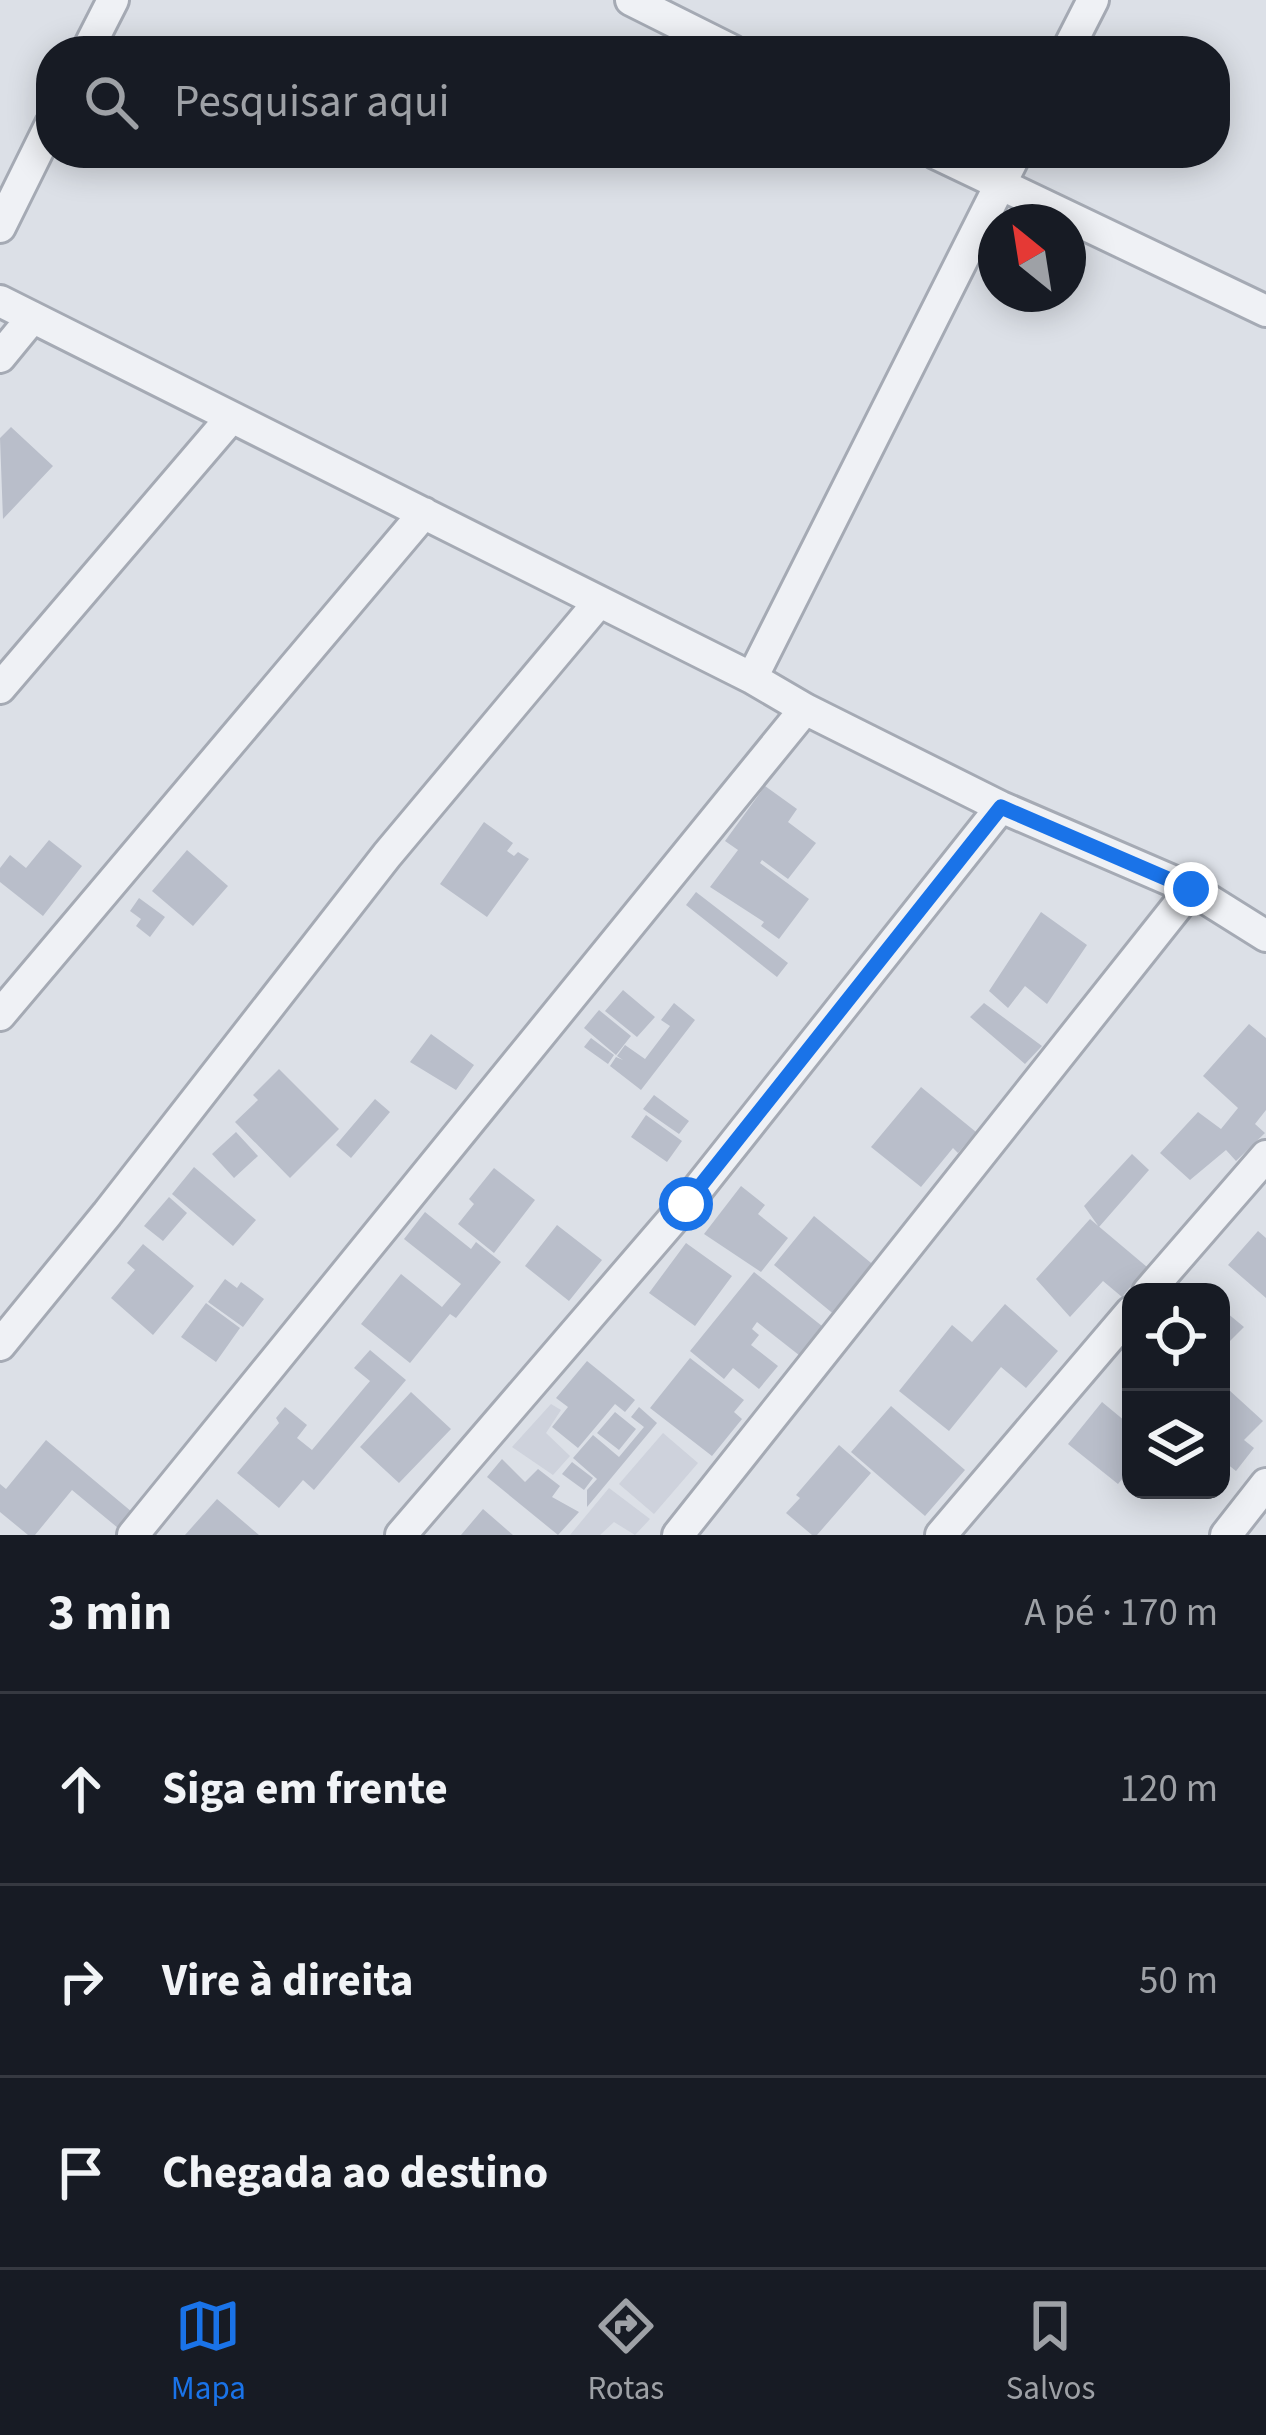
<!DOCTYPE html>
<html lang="pt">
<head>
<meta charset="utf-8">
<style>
  :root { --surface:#171b24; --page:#20242c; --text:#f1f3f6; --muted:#9ea1a6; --line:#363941; --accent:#1a73e8 }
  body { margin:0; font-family:"Source Sans 3",sans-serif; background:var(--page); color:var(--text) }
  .controls { position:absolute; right:36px; bottom:36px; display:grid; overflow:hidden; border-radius:24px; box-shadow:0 6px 30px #0003 }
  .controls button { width:108px; height:108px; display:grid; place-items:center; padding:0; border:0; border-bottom:3px solid var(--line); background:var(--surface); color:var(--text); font:60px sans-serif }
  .compass { position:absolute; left:978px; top:204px; width:108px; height:108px; border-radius:50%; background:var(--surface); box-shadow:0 6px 30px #0003; rotate:330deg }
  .stop { position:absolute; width:36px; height:36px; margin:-27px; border:9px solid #1a73e8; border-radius:50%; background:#fff }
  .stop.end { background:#1a73e8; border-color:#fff; box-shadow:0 3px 12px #0008 }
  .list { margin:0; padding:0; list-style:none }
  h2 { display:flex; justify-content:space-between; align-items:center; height:156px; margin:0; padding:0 48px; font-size:51px }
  h2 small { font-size:39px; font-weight:400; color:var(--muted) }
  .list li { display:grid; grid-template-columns:78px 1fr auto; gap:36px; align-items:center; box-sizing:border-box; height:192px; padding:0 48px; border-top:3px solid var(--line) }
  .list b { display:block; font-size:45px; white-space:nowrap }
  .list em { font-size:39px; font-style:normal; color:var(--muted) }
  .icon { flex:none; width:66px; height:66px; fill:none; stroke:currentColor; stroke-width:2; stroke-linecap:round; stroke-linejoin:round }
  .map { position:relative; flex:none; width:1266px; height:1535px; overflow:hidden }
  .search { position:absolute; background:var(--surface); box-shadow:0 6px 30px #0003; left:36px; right:36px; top:36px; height:132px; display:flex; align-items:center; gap:30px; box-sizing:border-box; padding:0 42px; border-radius:48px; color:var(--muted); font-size:45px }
  .sheet { height:732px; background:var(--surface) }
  nav { display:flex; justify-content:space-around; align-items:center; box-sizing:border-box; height:168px; border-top:3px solid var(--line); background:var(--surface); font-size:33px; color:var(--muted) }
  nav a { display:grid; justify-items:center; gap:6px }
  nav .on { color:var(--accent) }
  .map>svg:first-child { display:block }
  .built { fill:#ced2dc }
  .building { fill:#b9beca }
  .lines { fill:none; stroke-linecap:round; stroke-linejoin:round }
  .minor-casing { stroke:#a5aab4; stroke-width:36 }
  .minor { stroke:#eff1f5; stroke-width:30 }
  .route { stroke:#1a73e8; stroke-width:15 }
</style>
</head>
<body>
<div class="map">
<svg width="1266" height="1535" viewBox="0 0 1266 1535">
  <rect width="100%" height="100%" fill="#dce0e7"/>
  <path class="built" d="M 551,1404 L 561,1410 L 546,1433 L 570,1456 L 553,1475 L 512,1447 Z
    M 663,1433 L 698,1463 L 654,1514 L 619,1484 Z
    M 609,1488 L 650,1519 L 635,1535 L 614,1522 L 600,1535 L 570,1535 Z"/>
  <path class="building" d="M 11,427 L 53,466 L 3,519 L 0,438 Z
    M 765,786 L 797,809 L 788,822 L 816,843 L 788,879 L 762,860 L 760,863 L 809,899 L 779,939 L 761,926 L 764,922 L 710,887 L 738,850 L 725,841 Z
    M 484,822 L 513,843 L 507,851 L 514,856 L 518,852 L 529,859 L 487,917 L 440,884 Z
    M 49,840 L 82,866 L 43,916 L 0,882 L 0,868 L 10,855 L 26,868 Z
    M 187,850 L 228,886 L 193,926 L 152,891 Z
    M 696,892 L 788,963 L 777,977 L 686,905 Z
    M 139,898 L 165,917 L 150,937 L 136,926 L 141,919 L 130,911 Z
    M 1041,912 L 1087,945 L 1047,1004 L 1025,986 L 1008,1008 L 989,991 Z
    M 623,990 L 655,1017 L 637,1037 L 605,1011 Z
    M 674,1003 L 695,1020 L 641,1090 L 610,1066 L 616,1057 L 623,1060 L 617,1056 L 625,1045 L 645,1059 L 670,1026 L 661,1020 Z
    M 984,1003 L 1042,1046 L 1025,1064 L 970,1017 Z
    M 599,1010 L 631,1036 L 616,1055 L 584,1028 Z
    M 1249,1024 L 1266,1038 L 1266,1110 L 1255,1124 L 1265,1133 L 1236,1161 L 1226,1150 L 1190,1180 L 1160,1153 L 1198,1112 L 1221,1129 L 1238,1108 L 1203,1076 Z
    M 431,1034 L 474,1065 L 456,1090 L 410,1062 Z
    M 591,1038 L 614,1055 L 608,1064 L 584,1047 Z
    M 279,1069 L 339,1129 L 290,1178 L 235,1122 L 258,1100 L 253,1095 Z
    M 921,1087 L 976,1132 L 958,1153 L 953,1148 L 921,1187 L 871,1147 Z
    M 654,1095 L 689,1121 L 679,1134 L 643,1109 Z
    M 375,1099 L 390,1112 L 351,1158 L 336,1145 Z
    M 646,1115 L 682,1141 L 667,1162 L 631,1137 Z
    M 236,1132 L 258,1156 L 234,1178 L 212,1154 Z
    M 1132,1154 L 1149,1170 L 1099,1227 L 1084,1206 Z
    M 194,1167 L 256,1220 L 233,1246 L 172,1194 Z
    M 494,1168 L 535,1200 L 494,1253 L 458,1224 L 474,1204 L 469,1199 Z
    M 741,1186 L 765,1205 L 758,1214 L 788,1238 L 761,1272 L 704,1234 Z
    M 169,1197 L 187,1213 L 163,1241 L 144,1226 Z
    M 425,1212 L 471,1249 L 476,1242 L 501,1262 L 456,1318 L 450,1314 L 410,1363 L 361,1324 L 401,1274 L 442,1307 L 461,1284 L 404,1239 Z
    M 814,1216 L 876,1267 L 836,1316 L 774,1265 Z
    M 1090,1219 L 1147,1267 L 1122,1297 L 1103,1281 L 1070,1317 L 1036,1279 Z
    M 557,1225 L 602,1260 L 569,1301 L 525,1266 Z
    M 1258,1231 L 1266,1238 L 1266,1298 L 1228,1265 Z
    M 686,1243 L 732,1276 L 695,1326 L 649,1293 Z
    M 143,1244 L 194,1286 L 153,1335 L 111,1298 L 135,1270 L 127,1263 Z
    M 754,1272 L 827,1330 L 804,1359 L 757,1322 L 752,1329 L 759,1335 L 751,1345 L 778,1366 L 759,1389 L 733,1368 L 724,1379 L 690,1351 Z
    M 225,1279 L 237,1288 L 241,1282 L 264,1299 L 243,1327 L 208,1302 Z
    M 206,1303 L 240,1328 L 216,1362 L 181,1337 Z
    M 1005,1304 L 1058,1351 L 1026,1388 L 1001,1367 L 949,1431 L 899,1391 L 952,1325 L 972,1342 Z
    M 1221,1308 L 1244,1327 L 1221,1350 Z
    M 370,1350 L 406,1380 L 314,1490 L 303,1480 L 279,1508 L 237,1473 L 279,1423 L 276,1418 L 285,1407 L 307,1425 L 297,1438 L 312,1450 L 370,1381 L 354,1368 Z
    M 690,1358 L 744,1400 L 734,1412 L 742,1419 L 712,1456 L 650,1408 Z
    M 587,1361 L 635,1400 L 625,1412 L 615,1404 L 578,1448 L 552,1427 L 568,1407 L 556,1398 Z
    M 1229,1390 L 1263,1421 L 1244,1440 L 1254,1448 L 1236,1471 L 1221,1459 L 1221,1399 Z
    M 411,1392 L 451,1429 L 399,1483 L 360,1447 Z
    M 1102,1402 L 1131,1426 L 1131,1468 L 1118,1484 L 1068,1444 Z
    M 891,1406 L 965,1470 L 925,1516 L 851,1452 Z
    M 639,1407 L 657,1423 L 587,1507 L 587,1490 L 597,1479 L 573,1458 L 593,1435 L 619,1457 L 644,1427 L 631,1417 Z
    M 615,1412 L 636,1429 L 619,1450 L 597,1433 Z
    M 46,1440 L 132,1512 L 118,1528 L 72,1490 L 35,1535 L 28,1535 L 0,1512 L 0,1484 L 6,1489 Z
    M 839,1445 L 871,1473 L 817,1535 L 812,1535 L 786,1513 L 800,1498 L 796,1495 Z
    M 502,1459 L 525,1482 L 538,1469 L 560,1486 L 552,1497 L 579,1512 L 558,1535 L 487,1477 Z
    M 572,1462 L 593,1478 L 584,1490 L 562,1474 Z
    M 217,1499 L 259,1535 L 185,1535 Z
    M 483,1509 L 513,1535 L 461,1535 Z"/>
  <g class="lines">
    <defs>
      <path id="minor" d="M 631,0 L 733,51
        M 87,51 L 113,0
        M 1067,51 L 1093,0
        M 935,153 L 1266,311
        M 0,227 L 51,124
        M 0,301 L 752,678 L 805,709 L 1001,807 L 1191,889 L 1266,936
        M 0,357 L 32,318
        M 752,678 L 1016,153
        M 0,688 L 230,419
        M 0,1015 L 424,513
        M 1148,1292 L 1266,1156
        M 0,1345 L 107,1214 L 387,855 L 599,602
        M 133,1535 L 805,709
        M 401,1535 L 686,1204 L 1001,807
        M 678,1535 L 1191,889
        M 941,1535 L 1131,1312
        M 1226,1535 L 1266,1484"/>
    </defs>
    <use href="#minor" class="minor-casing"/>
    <use href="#minor" class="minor"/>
  </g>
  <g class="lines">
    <path class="route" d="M 686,1204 L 1001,807 L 1191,889"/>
  </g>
</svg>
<div class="controls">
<button><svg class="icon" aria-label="locate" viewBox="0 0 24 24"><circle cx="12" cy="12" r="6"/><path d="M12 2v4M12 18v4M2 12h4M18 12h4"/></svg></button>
<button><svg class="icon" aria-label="layers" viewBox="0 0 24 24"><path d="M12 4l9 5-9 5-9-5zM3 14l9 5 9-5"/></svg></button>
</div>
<svg class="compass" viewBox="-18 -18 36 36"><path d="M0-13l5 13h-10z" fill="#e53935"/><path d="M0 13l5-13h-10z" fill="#9ea1a6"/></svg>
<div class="stop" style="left:686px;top:1204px"></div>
<div class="stop end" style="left:1191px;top:889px"></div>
<div class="search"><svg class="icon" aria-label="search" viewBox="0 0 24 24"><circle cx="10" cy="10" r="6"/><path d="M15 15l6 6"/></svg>Pesquisar aqui</div>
</div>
<section class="sheet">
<h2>3 min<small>A pé · 170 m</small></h2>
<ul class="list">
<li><svg class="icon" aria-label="ahead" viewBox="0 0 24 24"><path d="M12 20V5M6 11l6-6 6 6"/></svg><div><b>Siga em frente</b></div><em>120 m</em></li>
<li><svg class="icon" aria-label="right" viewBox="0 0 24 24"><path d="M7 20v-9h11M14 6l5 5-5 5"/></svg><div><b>Vire à direita</b></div><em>50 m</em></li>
<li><svg class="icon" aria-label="arrive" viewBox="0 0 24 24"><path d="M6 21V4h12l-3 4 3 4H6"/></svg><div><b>Chegada ao destino</b></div></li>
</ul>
</section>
<nav>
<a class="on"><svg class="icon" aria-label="map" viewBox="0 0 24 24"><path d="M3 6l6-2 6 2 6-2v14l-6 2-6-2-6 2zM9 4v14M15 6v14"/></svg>Mapa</a>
<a><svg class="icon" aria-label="directions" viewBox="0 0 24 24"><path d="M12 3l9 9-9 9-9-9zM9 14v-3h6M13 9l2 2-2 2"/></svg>Rotas</a>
<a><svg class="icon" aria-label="saved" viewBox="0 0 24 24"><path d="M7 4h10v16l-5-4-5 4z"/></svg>Salvos</a>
</nav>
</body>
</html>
